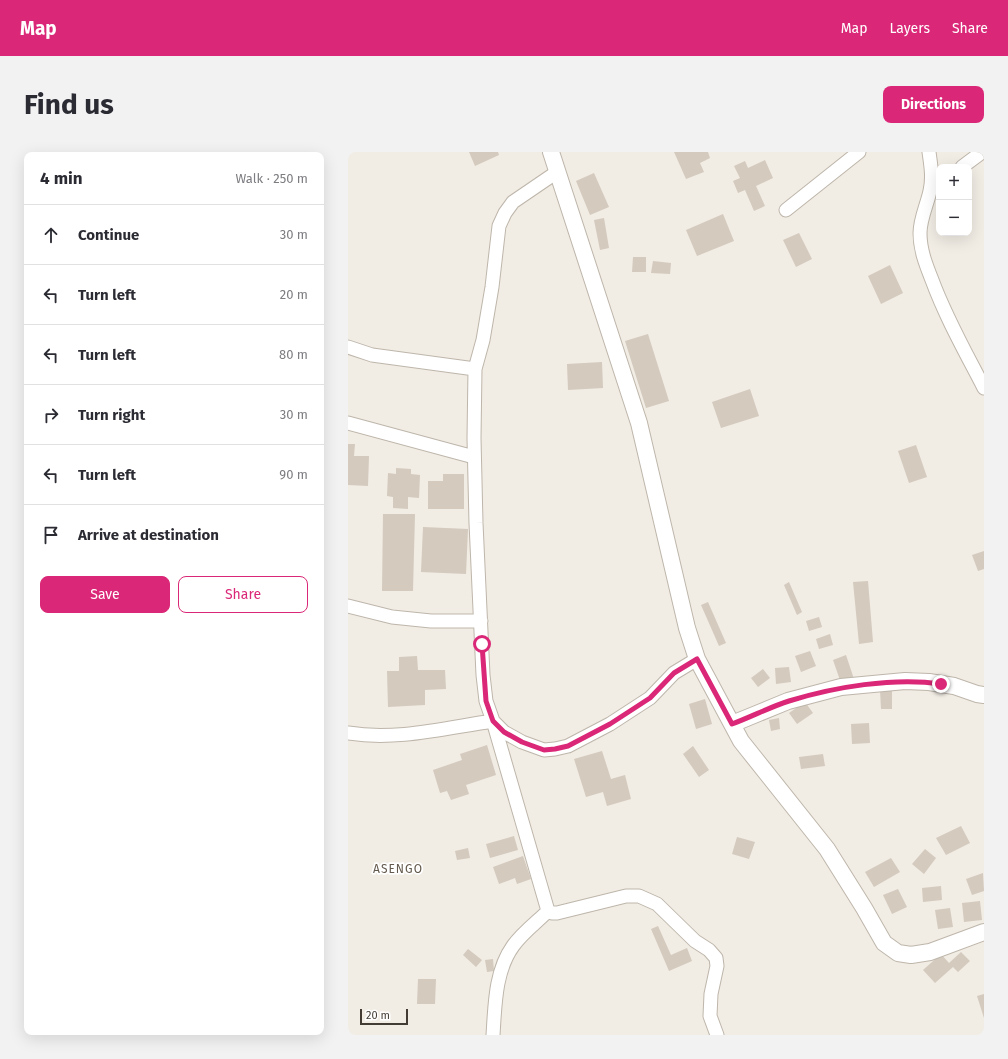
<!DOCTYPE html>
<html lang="en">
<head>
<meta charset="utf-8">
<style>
  :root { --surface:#fff; --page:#f2f2f3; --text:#2b2b33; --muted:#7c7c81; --line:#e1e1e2; --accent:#db2777 }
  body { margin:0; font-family:"Fira Sans",sans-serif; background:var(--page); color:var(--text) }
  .controls { position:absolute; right:12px; top:12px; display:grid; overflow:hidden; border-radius:8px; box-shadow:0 4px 16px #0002 }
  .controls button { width:36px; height:36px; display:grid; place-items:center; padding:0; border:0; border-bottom:1px solid var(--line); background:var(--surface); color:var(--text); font:20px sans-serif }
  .scale { position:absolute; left:12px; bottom:10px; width:48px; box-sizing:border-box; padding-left:4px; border:2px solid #433c35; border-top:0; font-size:11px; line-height:14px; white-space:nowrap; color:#433c35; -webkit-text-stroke:3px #fff; paint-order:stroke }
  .stop { position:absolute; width:12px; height:12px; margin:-9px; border:3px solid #db2777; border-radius:50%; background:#fff }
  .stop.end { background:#db2777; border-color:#fff; box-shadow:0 1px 4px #0008 }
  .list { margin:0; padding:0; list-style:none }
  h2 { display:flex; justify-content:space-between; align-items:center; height:52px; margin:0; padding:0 16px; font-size:17px }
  h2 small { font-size:13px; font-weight:400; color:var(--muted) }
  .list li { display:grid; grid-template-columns:26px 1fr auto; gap:12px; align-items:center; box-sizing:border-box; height:60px; padding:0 16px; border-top:1px solid var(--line) }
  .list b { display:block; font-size:15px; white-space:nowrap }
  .list em { font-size:13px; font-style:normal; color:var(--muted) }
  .actions { display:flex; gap:8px; padding:12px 16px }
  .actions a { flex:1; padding:9px 0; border:1px solid var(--accent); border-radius:8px; text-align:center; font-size:14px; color:var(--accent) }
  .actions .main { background:var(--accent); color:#fff }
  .icon { flex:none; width:22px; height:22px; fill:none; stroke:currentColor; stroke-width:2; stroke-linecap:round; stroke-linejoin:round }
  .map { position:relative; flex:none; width:636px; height:883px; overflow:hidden; border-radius:8px }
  header { display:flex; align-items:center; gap:24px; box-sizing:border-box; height:56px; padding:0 20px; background:var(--accent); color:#fff }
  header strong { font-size:19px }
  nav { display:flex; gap:22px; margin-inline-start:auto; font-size:14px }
  .intro { display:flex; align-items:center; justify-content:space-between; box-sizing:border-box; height:96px; padding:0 24px }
  h1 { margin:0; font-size:28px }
  .button { padding:10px 18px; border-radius:8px; background:var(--accent); color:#fff; font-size:14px; font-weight:700 }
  main { display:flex; gap:24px; padding:0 24px }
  aside { flex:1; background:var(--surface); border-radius:8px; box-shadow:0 4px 16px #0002 }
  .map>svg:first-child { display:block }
  .building { fill:#d4cabe }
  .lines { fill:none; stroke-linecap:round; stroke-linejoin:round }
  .minor-casing { stroke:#beb6ab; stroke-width:15 }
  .tertiary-casing { stroke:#beb6ab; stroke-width:18 }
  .minor { stroke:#fff; stroke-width:13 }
  .tertiary { stroke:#fff; stroke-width:16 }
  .route { stroke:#db2777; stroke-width:5 }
  .labels { text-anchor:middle; stroke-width:3.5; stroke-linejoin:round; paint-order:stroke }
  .neighbourhood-label { font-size:12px; letter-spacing:1px; fill:#64594d; stroke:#fff }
</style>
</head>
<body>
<header>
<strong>Map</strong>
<nav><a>Map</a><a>Layers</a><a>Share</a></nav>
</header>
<div class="intro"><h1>Find us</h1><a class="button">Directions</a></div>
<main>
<aside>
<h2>4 min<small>Walk · 250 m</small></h2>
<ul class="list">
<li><svg class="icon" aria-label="ahead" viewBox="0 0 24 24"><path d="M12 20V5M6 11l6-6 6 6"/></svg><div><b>Continue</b></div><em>30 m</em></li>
<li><svg class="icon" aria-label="left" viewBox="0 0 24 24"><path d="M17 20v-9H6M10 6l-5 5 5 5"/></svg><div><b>Turn left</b></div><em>20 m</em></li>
<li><svg class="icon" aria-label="left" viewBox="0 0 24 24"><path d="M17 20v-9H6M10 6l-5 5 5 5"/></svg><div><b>Turn left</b></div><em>80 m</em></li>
<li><svg class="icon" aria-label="right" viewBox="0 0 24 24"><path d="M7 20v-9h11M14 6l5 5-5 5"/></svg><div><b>Turn right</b></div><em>30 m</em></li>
<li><svg class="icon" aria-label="left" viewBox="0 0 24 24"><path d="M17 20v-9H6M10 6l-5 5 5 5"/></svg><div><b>Turn left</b></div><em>90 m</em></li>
<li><svg class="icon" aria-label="arrive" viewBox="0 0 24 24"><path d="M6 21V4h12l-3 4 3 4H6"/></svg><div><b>Arrive at destination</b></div></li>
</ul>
<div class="actions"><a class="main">Save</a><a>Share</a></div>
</aside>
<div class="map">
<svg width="636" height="883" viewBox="0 0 636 883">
  <rect width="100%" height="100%" fill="#f1ece4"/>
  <path class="building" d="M 121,0 L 150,0 L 151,3 L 127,14 Z
    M 326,0 L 360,0 L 362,6 L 352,11 L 356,20 L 338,27 Z
    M 417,8 L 425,26 L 408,34 L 417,54 L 406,59 L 397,38 L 390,41 L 385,29 L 392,26 L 386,14 L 397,9 L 400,16 Z
    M 246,21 L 261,55 L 242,63 L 228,29 Z
    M 375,62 L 386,89 L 349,104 L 338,78 Z
    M 256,66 L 261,96 L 252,98 L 246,68 Z
    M 451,81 L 464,107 L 448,115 L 435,88 Z
    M 285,105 L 298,105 L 298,120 L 284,120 Z
    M 305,109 L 323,111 L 322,122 L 303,121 Z
    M 542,113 L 555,141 L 533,152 L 520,124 Z
    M 300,182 L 321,249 L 298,256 L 277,189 Z
    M 254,210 L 255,236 L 220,238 L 219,212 Z
    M 402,237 L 411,264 L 373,276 L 364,250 Z
    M 0,292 L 7,292 L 6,304 L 21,304 L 20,334 L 0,333 Z
    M 568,293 L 579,325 L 561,331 L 550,299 Z
    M 48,316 L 63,317 L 63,322 L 72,323 L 71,346 L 60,345 L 60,357 L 45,356 L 45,345 L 39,344 L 40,321 L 48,322 Z
    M 95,322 L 116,322 L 116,357 L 80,357 L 80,329 L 95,329 Z
    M 35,362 L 67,362 L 65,439 L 34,439 Z
    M 75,375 L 120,377 L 118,422 L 73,420 Z
    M 636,399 L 636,417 L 630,419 L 624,403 Z
    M 520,429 L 525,490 L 511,492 L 505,430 Z
    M 441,430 L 454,460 L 449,463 L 436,433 Z
    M 360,450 L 378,491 L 371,494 L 353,453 Z
    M 471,465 L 474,475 L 461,479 L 458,469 Z
    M 482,482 L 485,493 L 471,497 L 468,487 Z
    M 462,499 L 468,514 L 453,520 L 447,504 Z
    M 498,503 L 506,527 L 493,531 L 485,508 Z
    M 69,504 L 70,518 L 97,518 L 98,537 L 77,538 L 77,553 L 40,555 L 39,519 L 51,519 L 51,505 Z
    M 441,515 L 443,530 L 428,532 L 427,516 Z
    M 415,517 L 422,526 L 410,535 L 403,526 Z
    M 532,538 L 544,538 L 544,557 L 533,557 Z
    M 357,547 L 364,572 L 348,577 L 341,552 Z
    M 457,550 L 465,561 L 449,572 L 441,561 Z
    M 431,566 L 432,577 L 423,579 L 421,568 Z
    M 521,571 L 522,591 L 504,592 L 503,572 Z
    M 139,593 L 148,623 L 118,633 L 121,642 L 103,648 L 99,639 L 92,641 L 85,618 L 114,608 L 112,602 Z
    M 345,594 L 361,618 L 351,625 L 335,602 Z
    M 254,599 L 263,627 L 277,623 L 283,647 L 259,654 L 255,640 L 238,645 L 226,607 Z
    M 475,602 L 477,614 L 453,617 L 451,605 Z
    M 613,674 L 622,691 L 598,703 L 588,686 Z
    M 166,684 L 170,698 L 142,706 L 138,692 Z
    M 389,685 L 407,690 L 401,707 L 384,702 Z
    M 120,696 L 122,706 L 109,708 L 107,699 Z
    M 577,697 L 588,706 L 576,722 L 564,712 Z
    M 175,704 L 183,727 L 169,732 L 167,726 L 151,732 L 145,715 Z
    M 543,706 L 552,720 L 526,735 L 517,720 Z
    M 635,721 L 636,739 L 624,743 L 618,727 Z
    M 593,734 L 594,748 L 575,750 L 574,736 Z
    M 550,737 L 559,755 L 544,762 L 535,743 Z
    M 632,749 L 634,768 L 616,770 L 614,751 Z
    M 602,756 L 605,775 L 590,777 L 587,758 Z
    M 310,774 L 323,803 L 339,796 L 344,809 L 321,819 L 303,777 Z
    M 120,797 L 134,808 L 128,815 L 115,803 Z
    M 613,800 L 622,809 L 610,820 L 605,815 L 587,831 L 575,818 L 593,802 L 601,811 Z
    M 145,807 L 146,819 L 139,820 L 137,808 Z
    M 70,827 L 88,827 L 87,852 L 69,852 Z
    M 636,842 L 636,866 L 629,844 Z"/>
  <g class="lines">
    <defs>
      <path id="minor" d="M 581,0 C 583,14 585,26 582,39 C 579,53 572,67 572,81 C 572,98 578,113 584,128 C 598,166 618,201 636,236
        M 614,15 L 634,0
        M 209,20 L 165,50 L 157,61 L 151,74 L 144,135 L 135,188 L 127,217 L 126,286 L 128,371 L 135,523 L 138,549 L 145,569 L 156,580 L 174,590 L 196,598 L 207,597 L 220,594 L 262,572 L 302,546 L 326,521 L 349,507
        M 438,58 L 511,0
        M 0,195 L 24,203 L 127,217
        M 0,271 L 126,305
        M 0,454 L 44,465 L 83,469 L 133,469
        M 0,581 C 48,589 97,576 145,569 L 200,759 L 204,761 L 209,761 L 278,744 L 291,744 L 309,752 L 347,789 L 361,798 L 368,806 L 369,814 L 363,842 L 362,864 L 369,883
        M 145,883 C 147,853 147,819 165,794 C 174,781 189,770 200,759"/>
      <path id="tertiary" d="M 203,0 L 291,271 L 339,476 L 349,507 L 393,589 L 479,697 L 516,756 L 536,791 L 550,801 L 563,803 L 582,800 L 636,780
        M 384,572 L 440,549 L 493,535 L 557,529 L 581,530 L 606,534 L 629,542 L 636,543"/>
    </defs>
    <use href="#minor" class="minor-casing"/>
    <use href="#tertiary" class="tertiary-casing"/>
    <use href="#minor" class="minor"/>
    <use href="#tertiary" class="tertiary"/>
  </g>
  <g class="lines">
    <path class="route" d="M 134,492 L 138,549 L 145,569 L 156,580 L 174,590 L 196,598 L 207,597 L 220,594 L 262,572 L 302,546 L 326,521 L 349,507 L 384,572 C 403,565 422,555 441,549 C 486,535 546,525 593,532"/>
  </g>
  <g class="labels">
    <g class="neighbourhood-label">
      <text x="50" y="721">ASENGO</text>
    </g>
  </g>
</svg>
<div class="controls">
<button>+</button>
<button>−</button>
</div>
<div class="scale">20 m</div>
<div class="stop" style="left:134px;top:492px"></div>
<div class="stop end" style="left:593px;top:532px"></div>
</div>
</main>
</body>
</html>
